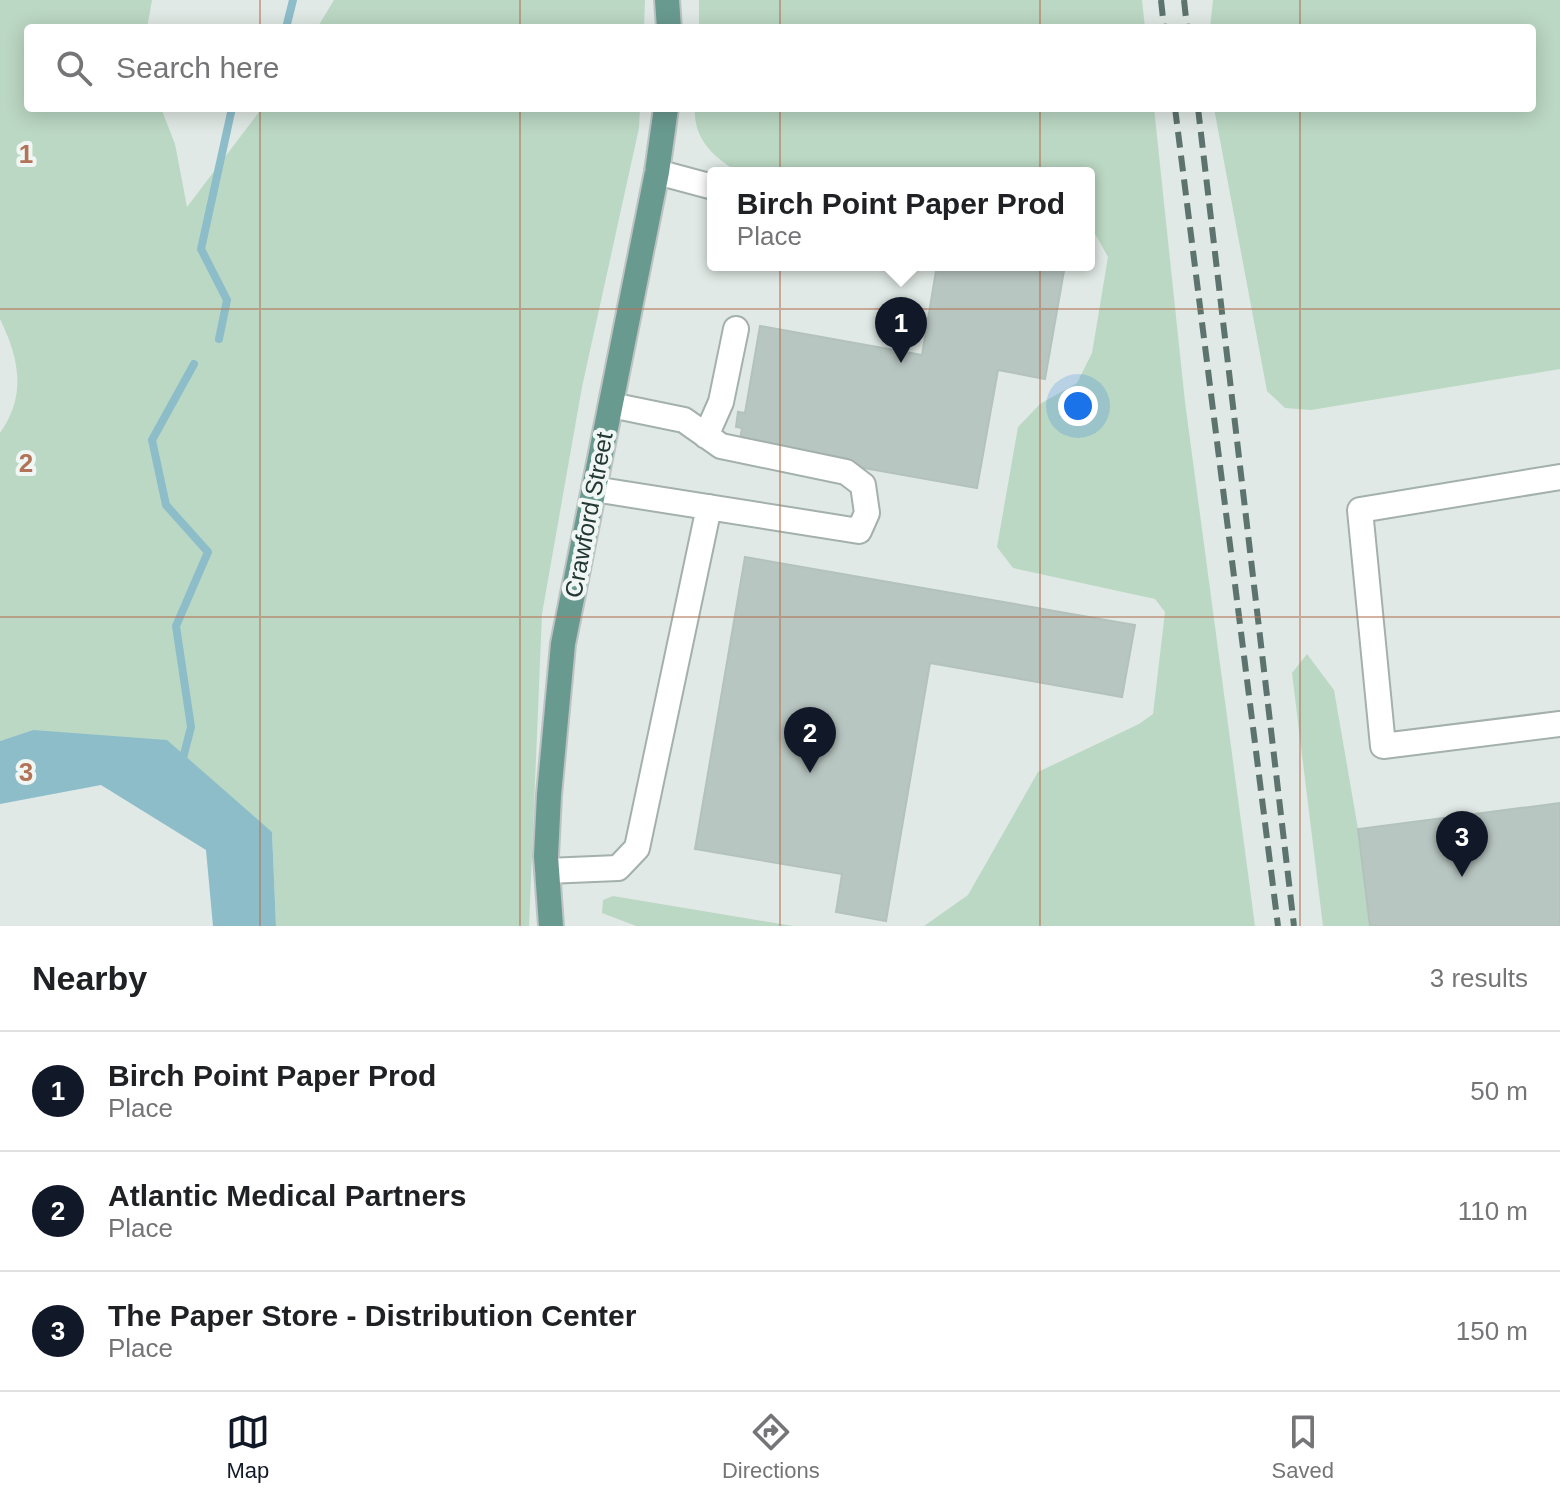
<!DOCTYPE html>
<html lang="en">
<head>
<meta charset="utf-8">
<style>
  :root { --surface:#fff; --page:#f2f2f2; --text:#202124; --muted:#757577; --line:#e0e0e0; --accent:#111827 }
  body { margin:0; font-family:Helvetica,sans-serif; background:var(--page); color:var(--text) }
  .you { position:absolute; left:1078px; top:406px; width:28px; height:28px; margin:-20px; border:6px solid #fff; border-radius:50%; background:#1a73e8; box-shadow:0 0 0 12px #1a73e833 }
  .badge { display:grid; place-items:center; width:52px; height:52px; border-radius:50%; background:var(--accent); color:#fff; font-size:26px; font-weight:700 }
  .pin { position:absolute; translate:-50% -66px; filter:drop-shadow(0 2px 4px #0008) }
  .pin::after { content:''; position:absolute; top:42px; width:28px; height:24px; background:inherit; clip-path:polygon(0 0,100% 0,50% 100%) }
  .popup { position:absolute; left:707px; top:167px; width:388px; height:104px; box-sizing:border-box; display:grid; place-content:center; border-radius:8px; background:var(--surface); filter:drop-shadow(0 2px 6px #0005); font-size:26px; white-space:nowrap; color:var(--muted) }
  .popup b { font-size:30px; color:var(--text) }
  .popup::after { content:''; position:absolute; left:50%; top:100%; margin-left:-16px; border:16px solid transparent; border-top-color:var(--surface) }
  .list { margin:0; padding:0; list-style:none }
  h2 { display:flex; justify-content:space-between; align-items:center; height:104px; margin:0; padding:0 32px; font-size:34px }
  h2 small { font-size:26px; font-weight:400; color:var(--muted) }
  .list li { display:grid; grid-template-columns:52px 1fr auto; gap:24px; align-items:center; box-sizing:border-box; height:120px; padding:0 32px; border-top:2px solid var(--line) }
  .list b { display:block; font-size:30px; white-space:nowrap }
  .list p { margin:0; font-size:26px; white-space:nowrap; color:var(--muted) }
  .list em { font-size:26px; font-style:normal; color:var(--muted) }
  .icon { flex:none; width:44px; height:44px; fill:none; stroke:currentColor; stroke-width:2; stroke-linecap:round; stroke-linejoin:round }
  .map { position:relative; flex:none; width:1560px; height:926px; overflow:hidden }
  .search { position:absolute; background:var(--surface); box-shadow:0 4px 20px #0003; left:24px; right:24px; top:24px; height:88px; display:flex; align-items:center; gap:20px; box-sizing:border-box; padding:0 28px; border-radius:8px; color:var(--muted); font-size:30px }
  .sheet { height:464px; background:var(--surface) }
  nav { display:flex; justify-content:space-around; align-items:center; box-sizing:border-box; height:112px; border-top:2px solid var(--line); background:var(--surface); font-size:22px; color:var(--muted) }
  nav a { display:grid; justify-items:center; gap:4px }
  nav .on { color:var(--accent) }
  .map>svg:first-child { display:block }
  .green { fill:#bbd8c4 }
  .water { fill:#8dbdc9 }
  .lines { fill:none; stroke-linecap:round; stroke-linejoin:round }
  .stream { stroke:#8dbdc9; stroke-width:8 }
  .building { fill:#b8c6c1; stroke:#b3c2bc; stroke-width:2 }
  .minor-casing { stroke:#a3b0ac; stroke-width:28 }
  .major-casing { stroke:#bdc3c2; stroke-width:28 }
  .minor { stroke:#fff; stroke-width:24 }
  .major { stroke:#699a90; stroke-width:24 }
  .rail { stroke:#5d736e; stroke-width:6; stroke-dasharray:16 8; stroke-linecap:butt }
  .grid { fill:none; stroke:#b27458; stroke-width:2; stroke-opacity:0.55 }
  .labels { text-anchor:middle; stroke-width:8; stroke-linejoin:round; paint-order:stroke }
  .street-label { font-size:24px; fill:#223733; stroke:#f0f6f3 }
  .grid-label { font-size:26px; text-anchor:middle; font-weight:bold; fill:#b27458; stroke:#f0f6f3; stroke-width:8; stroke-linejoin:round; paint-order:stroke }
</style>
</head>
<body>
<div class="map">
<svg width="1560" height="926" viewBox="0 0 1560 926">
  <rect width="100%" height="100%" fill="#e0e9e5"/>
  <path class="green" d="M 0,0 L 152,0 L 147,28 L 28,28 L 28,108 L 161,108 L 175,144 L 187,207 L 262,108 L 640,108 L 639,128 L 582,387 L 542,614 L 529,926 L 276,926 L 272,832 L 33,730 L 0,741 L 0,433 C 27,395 19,358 0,319 Z
    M 334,0 L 645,0 L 644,28 L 317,28 Z
    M 699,0 L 1142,0 L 1145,28 L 699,28 Z
    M 1213,0 L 1560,0 L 1560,369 L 1311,410 L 1285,408 L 1267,391 L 1214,108 L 1532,108 L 1532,28 L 1210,28 Z
    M 695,108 L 1154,108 L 1185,402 L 1255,926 L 924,926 L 968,895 L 1038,772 L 1139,724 L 1153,714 L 1165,612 L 1155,599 L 1013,568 L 997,547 L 1018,427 L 1040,404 L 1077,383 L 1092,353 L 1108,257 L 1089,223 L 1089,173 L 740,173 C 714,158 693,139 695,108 Z
    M 1307,654 L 1334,690 L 1358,829 L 1370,926 L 1323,926 L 1292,673 Z
    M 613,896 L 793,926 L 636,926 L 602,913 L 603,900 Z"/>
  <path class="water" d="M 33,730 L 167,740 L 272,832 L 276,926 L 213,926 L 206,850 L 101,785 L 0,804 L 0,741 Z"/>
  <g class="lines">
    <path class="stream" d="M 286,28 L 293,0
      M 219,339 L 227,300 L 201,249 L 232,108
      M 182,762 L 191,727 L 176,626 L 208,552 L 166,505 L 152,440 L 194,364"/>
  </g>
  <path class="building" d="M 937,265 L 1065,265 L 1045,379 L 998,370 L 977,488 L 739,446 L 742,428 L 736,427 L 738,412 L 745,413 L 760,326 L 922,355 Z
    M 745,557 L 1135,625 L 1122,697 L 930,663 L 886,921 L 836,912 L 842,874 L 695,849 Z
    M 1560,803 L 1560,926 L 1370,926 L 1358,829 Z"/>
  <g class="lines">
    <defs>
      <path id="minor" d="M 657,172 L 713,187
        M 706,436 L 721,402 L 736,329
        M 1560,477 L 1360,510 L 1383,746 L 1560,724
        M 594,489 L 859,531 L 867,513 L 863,485 L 846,472 L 721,446 L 684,420 L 611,405
        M 547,871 L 618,868 L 637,848 L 709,507"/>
      <path id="major" d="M 667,0 L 669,28
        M 551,926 L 546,856 L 549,795 L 563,644 L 657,172 L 666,108"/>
    </defs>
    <use href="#minor" class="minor-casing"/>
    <use href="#major" class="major-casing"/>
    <use href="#minor" class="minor"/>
    <use href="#major" class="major"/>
    <path class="rail" d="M 1161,0 L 1164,28
      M 1184,0 L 1187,28
      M 1175,108 L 1278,926
      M 1198,108 L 1294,926"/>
  </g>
  <path class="grid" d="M 260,0 L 260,28M 520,0 L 520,28M 780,0 L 780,28M 1040,0 L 1040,28M 1300,0 L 1300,28M 260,108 L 260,926M 520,108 L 520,926M 780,108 L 780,926M 1040,108 L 1040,926M 1300,108 L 1300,926M 0,309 L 1560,309M 0,617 L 1560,617"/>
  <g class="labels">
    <g class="street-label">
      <text transform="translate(589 515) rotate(-79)" y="8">Crawford Street</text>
    </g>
  </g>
  <g class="grid-label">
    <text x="26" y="163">1</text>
    <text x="26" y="472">2</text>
    <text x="26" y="781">3</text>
  </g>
</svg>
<div class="you"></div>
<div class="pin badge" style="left:901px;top:363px">1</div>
<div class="popup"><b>Birch Point Paper Prod</b>Place</div>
<div class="pin badge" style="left:810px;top:773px">2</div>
<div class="pin badge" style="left:1462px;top:877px">3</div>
<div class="search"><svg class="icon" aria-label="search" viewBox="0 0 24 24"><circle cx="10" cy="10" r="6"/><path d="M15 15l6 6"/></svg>Search here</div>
</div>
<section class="sheet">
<h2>Nearby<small>3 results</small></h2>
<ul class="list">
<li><span class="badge">1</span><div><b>Birch Point Paper Prod</b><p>Place</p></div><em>50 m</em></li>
<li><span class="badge">2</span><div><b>Atlantic Medical Partners</b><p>Place</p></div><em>110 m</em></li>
<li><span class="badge">3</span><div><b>The Paper Store - Distribution Center</b><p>Place</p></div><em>150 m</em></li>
</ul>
</section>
<nav>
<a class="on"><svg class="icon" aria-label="map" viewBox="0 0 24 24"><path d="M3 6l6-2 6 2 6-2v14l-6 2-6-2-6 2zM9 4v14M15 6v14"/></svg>Map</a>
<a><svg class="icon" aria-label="directions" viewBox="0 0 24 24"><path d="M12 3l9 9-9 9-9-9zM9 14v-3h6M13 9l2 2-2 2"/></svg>Directions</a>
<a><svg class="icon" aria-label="saved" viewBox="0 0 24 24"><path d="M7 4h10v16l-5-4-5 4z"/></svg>Saved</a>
</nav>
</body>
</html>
